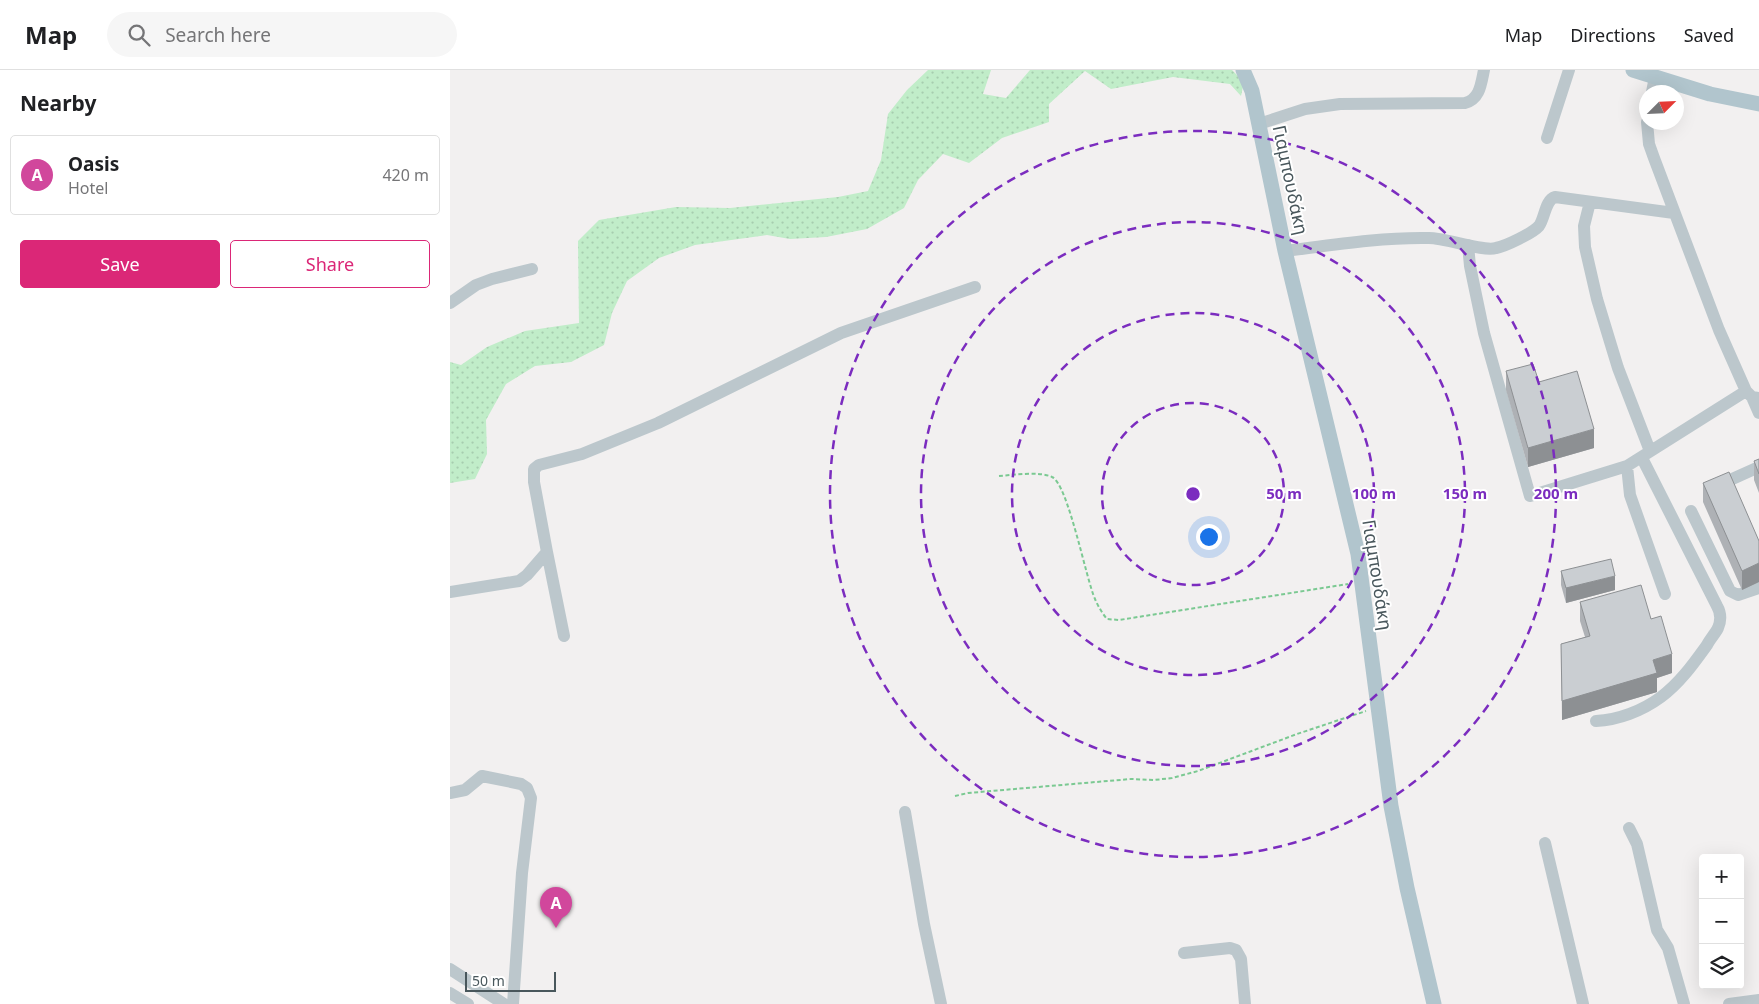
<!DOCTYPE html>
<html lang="en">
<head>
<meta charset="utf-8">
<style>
  :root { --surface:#fff; --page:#f6f6f6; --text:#202124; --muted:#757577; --line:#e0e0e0; --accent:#db2777 }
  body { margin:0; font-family:"Noto Sans",sans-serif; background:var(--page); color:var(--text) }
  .controls { position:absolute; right:15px; bottom:15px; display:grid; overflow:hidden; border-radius:5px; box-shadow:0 5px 20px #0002 }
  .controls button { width:45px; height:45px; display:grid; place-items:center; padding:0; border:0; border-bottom:1px solid var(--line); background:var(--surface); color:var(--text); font:25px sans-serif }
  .compass { position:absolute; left:1189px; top:15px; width:45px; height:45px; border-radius:50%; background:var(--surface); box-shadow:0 5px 20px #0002; rotate:66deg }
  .scale { position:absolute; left:15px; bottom:12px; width:91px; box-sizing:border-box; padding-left:5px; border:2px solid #49575c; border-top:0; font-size:14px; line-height:18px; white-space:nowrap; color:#49575c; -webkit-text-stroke:4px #fff; paint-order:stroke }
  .you { position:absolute; left:758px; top:466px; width:18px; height:18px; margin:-12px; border:4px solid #fff; border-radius:50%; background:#1a73e8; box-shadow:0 0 0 8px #1a73e833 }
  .badge { display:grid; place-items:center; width:32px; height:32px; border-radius:50%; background:var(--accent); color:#fff; font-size:16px; font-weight:700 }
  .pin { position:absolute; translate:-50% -41px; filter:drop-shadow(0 1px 2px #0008) }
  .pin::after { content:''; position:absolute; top:26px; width:18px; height:15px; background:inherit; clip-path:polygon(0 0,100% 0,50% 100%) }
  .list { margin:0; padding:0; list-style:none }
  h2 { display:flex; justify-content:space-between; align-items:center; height:65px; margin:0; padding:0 20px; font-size:21px }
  h2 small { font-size:16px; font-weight:400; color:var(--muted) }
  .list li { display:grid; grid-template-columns:32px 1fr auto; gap:15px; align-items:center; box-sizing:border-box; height:80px; margin:0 10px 10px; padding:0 10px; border:1px solid var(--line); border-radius:5px }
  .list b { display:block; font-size:19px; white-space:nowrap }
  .list p { margin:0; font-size:16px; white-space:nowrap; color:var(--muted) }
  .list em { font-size:16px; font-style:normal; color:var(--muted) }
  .actions { display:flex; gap:10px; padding:15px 20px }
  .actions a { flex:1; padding:11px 0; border:1px solid var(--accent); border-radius:5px; text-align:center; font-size:18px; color:var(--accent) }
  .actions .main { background:var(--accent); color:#fff }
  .icon { flex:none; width:28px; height:28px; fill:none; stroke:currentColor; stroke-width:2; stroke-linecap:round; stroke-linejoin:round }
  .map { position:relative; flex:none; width:1309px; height:934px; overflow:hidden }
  header { display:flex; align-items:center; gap:30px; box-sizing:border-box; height:70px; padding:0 25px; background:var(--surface); border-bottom:1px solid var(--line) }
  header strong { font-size:24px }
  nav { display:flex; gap:28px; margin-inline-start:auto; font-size:18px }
  .search { width:350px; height:45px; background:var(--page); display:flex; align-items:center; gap:12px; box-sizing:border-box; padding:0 18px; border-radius:28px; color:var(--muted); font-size:19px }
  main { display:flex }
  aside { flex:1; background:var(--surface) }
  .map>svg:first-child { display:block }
  .grass { fill:url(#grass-dots) }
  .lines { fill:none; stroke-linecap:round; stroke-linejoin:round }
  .path { stroke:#7bc992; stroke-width:2; stroke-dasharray:4 2.5; stroke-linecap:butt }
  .minor { stroke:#bcc7cc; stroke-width:12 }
  .major { stroke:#b1c5cd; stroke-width:15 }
  .wall { fill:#aeb1b5 }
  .shaded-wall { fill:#8d9093 }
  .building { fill:#caced2; stroke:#8d9093 }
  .ring { fill:none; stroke:#7b2cbf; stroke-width:2.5; stroke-dasharray:9 6 }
  .labels { text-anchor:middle; stroke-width:4; stroke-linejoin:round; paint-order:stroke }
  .street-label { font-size:18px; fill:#49575c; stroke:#fff }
  .centre { fill:#7b2cbf; stroke:#fff; stroke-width:2.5 }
  .ring-label { font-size:15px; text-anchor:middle; font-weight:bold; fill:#7b2cbf; stroke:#fff; stroke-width:4; stroke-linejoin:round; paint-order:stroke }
</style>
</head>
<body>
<header>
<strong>Map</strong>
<div class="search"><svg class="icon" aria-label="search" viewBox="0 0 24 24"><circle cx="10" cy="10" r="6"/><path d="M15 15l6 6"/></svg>Search here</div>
<nav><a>Map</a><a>Directions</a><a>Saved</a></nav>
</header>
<main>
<aside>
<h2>Nearby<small></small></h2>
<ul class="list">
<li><span class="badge" style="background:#d1479c">A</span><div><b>Oasis</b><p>Hotel</p></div><em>420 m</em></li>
</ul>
<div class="actions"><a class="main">Save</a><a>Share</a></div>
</aside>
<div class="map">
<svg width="1309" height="934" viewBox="0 0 1309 934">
  <defs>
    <pattern id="grass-dots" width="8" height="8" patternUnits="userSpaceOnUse" patternTransform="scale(1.25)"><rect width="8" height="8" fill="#c1edc9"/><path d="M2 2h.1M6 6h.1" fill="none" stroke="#a7cdaf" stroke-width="1.8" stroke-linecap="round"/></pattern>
  </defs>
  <rect width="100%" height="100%" fill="#f2f0f0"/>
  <path class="grass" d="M 478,0 L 541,0 L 533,24 L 556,28 L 580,0 L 782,0 L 794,12 L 791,26 L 780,14 L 723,7 L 661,19 L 635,1 L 599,34 L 599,52 L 552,68 L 519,93 L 493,84 L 468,110 L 454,138 L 417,159 L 376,167 L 340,169 L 317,165 L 245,175 L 209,188 L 177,211 L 162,243 L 154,275 L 121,292 L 85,296 L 56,314 L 36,350 L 37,384 L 25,409 L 0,413 L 0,292 L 11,295 L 37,277 L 75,261 L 129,253 L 128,171 L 149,150 L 226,137 L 280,138 L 388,127 L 418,121 L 431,90 L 438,44 L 457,20 Z"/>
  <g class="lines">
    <path class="path" d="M 549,406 C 563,405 590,401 602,407 C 618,414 636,509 645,529 C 648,536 652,543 657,549 L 669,550 L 898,514
      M 505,726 L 518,723 L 681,709 L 704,710 L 722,708 L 748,701 L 847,664 L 916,641"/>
    <path class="minor" d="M 1202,22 L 1205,7
      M 1197,52 L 1199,74 L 1204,88 L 1269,260 L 1296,321 L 1302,327 L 1309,328
      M 809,54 L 855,39 L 890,34 L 1015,33 C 1030,29 1031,14 1034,0
      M 1097,68 L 1119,0
      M 1140,132 L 1134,156 L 1135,177 L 1147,229 L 1168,298 L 1200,381
      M 1018,175 L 1020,196 L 1034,263 L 1080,426 L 1177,396 L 1296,321
      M 835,181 C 882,175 931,167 979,168 C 996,168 1033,182 1046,178 C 1056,176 1083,163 1089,156 C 1095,148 1095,130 1105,127 L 1224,143
      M 0,233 L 26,215 L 42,209 L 82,199
      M 1302,327 L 1309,343
      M 1177,396 L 1180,425 L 1215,524
      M 1280,410 L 1309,397
      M 1241,441 L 1280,521 L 1288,525 L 1309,518
      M 0,522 L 69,511 L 77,505 L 97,482
      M 114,566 L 97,482 L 84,412 L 84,399 L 89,395 L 132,384 L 208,353 L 391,263 L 525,217
      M 1146,651 C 1168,650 1192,641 1211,627 C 1230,613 1244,593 1257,575 C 1260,569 1265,564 1268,558 C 1271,551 1271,543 1267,536 L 1192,388
      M 0,723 L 15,720 L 32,706 L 71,714 L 77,718 L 81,728 L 72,803 L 63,934
      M 455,742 L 474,854 L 491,934
      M 1179,758 L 1187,774 L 1207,860 L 1218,878 L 1234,934
      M 1095,773 L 1133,934
      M 734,883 L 780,878 L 786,880 L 791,889 L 795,934
      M 0,899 L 54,934
      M 0,923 L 18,934
      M 1279,934 L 1309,930"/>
    <path class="major" d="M 793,0 L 802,21 L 835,181 L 908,484 L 941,736 L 957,818 L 984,934
      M 1183,0 L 1260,24 L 1309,34"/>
  </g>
  <path class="wall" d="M 1056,301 L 1144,378 L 1078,397 L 1056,320 Z
    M 1309,389 L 1309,423 L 1304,410 L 1304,391 Z
    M 1253,413 L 1309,471 L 1309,512 L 1292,520 L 1253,432 Z
    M 1111,501 L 1165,520 L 1116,533 L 1111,515 Z
    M 1130,532 L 1201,549 L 1222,603 L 1207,608 L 1207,622 L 1112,650 L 1111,574 L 1135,567 L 1130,551 Z"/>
  <path class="shaded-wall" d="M 1144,359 L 1144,378 L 1078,397 L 1078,378 Z
    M 1309,493 L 1309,512 L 1292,520 L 1292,501 Z
    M 1165,506 L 1165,520 L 1116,533 L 1116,518 Z
    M 1222,584 L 1222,603 L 1207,608 L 1207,622 L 1112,650 L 1112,631 L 1203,590 Z"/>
  <path class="building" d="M 1083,294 L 1089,312 L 1127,301 L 1144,359 L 1078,378 L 1056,301 Z
    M 1309,389 L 1309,404 L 1304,391 Z
    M 1279,402 L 1309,471 L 1309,493 L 1292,501 L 1253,413 Z
    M 1161,489 L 1165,506 L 1116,518 L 1111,501 Z
    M 1191,515 L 1201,549 L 1211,546 L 1222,584 L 1203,590 L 1207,603 L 1112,631 L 1111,574 L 1140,566 L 1130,532 Z"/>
  <g class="ring">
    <circle cx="743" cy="424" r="91"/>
    <circle cx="743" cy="424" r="181"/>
    <circle cx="743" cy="424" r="272"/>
    <circle cx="743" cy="424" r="363"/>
  </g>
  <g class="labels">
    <g class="street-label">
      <text transform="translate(840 110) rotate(78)" y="6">Γιαμπουδάκη</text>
      <text transform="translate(927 505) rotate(81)" y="6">Γιαμπουδάκη</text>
    </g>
  </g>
  <circle cx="743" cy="424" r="8" class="centre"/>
  <g class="ring-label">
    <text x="834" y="429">50 m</text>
    <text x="924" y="429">100 m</text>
    <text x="1015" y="429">150 m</text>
    <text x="1106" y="429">200 m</text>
  </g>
</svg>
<div class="controls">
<button>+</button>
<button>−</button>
<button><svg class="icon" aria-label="layers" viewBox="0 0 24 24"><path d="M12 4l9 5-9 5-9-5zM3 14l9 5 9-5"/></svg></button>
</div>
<svg class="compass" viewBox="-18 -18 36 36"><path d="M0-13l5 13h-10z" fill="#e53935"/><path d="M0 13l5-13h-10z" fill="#757577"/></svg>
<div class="scale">50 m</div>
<div class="you"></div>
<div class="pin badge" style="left:106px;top:858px;background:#d1479c">A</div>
</div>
</main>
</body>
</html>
